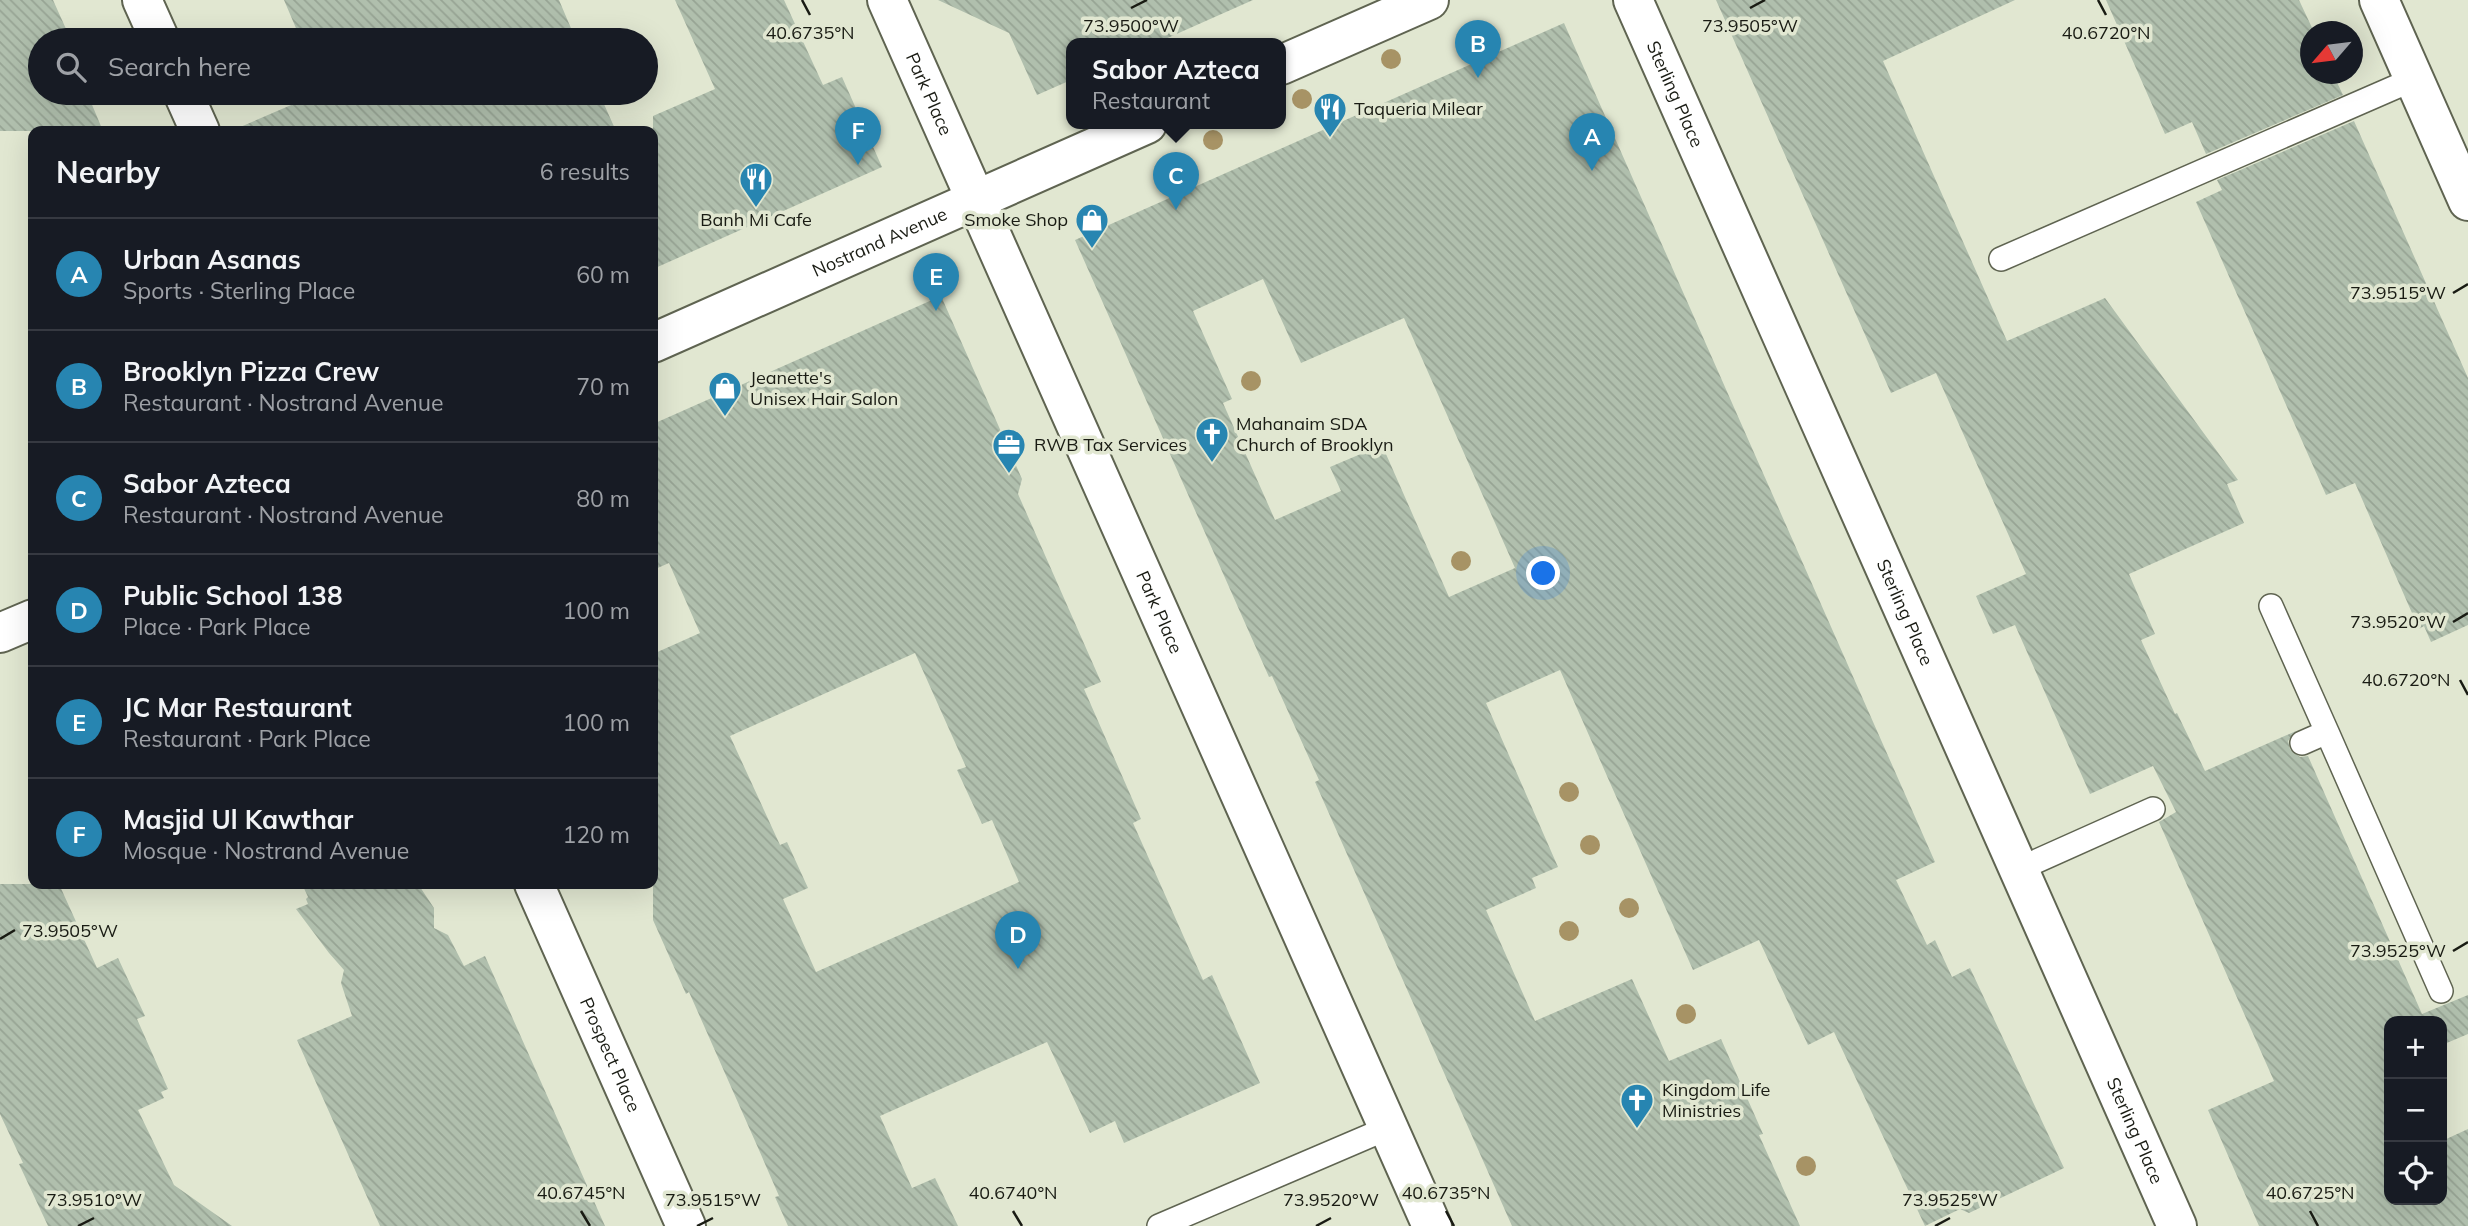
<!DOCTYPE html>
<html lang="en">
<head>
<meta charset="utf-8">
<style>
  :root { --surface:#171b24; --page:#242831; --text:#f1f3f6; --muted:#9ea1a6; --line:#363941; --accent:#2785b1 }
  body { margin:0; font-family:Mulish,sans-serif; background:var(--page); color:var(--text) }
  .controls { position:absolute; right:21px; bottom:21px; display:grid; overflow:hidden; border-radius:14px; box-shadow:0 7px 28px #0002 }
  .controls button { width:63px; height:63px; display:grid; place-items:center; padding:0; border:0; border-bottom:2px solid var(--line); background:var(--surface); color:var(--text); font:35px sans-serif }
  .compass { position:absolute; left:2300px; top:21px; width:63px; height:63px; border-radius:50%; background:var(--surface); box-shadow:0 7px 28px #0002; rotate:242deg }
  .you { position:absolute; left:1544px; top:574px; width:24px; height:24px; margin:-18px; border:5px solid #fff; border-radius:50%; background:#1a73e8; box-shadow:0 0 0 10px #1a73e833 }
  .badge { display:grid; place-items:center; width:46px; height:46px; border-radius:50%; background:var(--accent); color:#fff; font-size:23px; font-weight:700 }
  .pin { position:absolute; translate:-50% -58px; filter:drop-shadow(0 2px 4px #0008) }
  .pin::after { content:''; position:absolute; top:37px; width:24px; height:21px; background:inherit; clip-path:polygon(0 0,100% 0,50% 100%) }
  .popup { position:absolute; left:1066px; top:38px; width:220px; height:91px; box-sizing:border-box; display:grid; place-content:center; border-radius:14px; background:var(--surface); filter:drop-shadow(0 2px 5px #0005); font-size:23px; white-space:nowrap; color:var(--muted) }
  .popup b { font-size:26px; color:var(--text) }
  .popup::after { content:''; position:absolute; left:50%; top:100%; margin-left:-14px; border:14px solid transparent; border-top-color:var(--surface) }
  .list { margin:0; padding:0; list-style:none }
  h2 { display:flex; justify-content:space-between; align-items:center; height:91px; margin:0; padding:0 28px; font-size:30px }
  h2 small { font-size:23px; font-weight:400; color:var(--muted) }
  .list li { display:grid; grid-template-columns:46px 1fr auto; gap:21px; align-items:center; box-sizing:border-box; height:112px; padding:0 28px; border-top:2px solid var(--line) }
  .list b { display:block; font-size:26px; white-space:nowrap }
  .list p { margin:0; font-size:23px; white-space:nowrap; color:var(--muted) }
  .list em { font-size:23px; font-style:normal; color:var(--muted) }
  .icon { flex:none; width:38px; height:38px; fill:none; stroke:currentColor; stroke-width:2; stroke-linecap:round; stroke-linejoin:round }
  .map { position:relative; flex:none; width:2468px; height:1226px; overflow:hidden }
  .search { position:absolute; background:var(--surface); box-shadow:0 7px 28px #0002; left:28px; top:28px; width:630px; height:77px; display:flex; align-items:center; gap:18px; box-sizing:border-box; padding:0 24px; border-radius:38px; color:var(--muted); font-size:26px }
  .panel { position:absolute; background:var(--surface); box-shadow:0 7px 28px #0002; left:28px; top:126px; width:630px; height:763px; border-radius:14px }
  .map>svg:first-child { display:block }
  .building { fill:url(#building-back-hatch); fill-rule:evenodd }
  .lines { fill:none; stroke-linecap:round; stroke-linejoin:round }
  .lane-casing { stroke:#5f6451; stroke-width:26 }
  .street-casing { stroke:#5f6451; stroke-width:42 }
  .secondary-casing { stroke:#5f6451; stroke-width:42 }
  .lane { stroke:#fff; stroke-width:23 }
  .street { stroke:#fff; stroke-width:38 }
  .secondary { stroke:#fff; stroke-width:38 }
  .tree { fill:#a79365 }
  .ticks { fill:none; stroke:#191b13; stroke-width:2.5 }
  .labels { text-anchor:middle; stroke-width:7; stroke-linejoin:round; paint-order:stroke }
  .street-label { font-size:18px; fill:#191b13; stroke:#e1e7d1 }
  .poi-label { font-size:18px; fill:#191b13; stroke:#e1e7d1; text-anchor:start }
  .ticks-label { font-size:18px; text-anchor:middle; fill:#191b13; stroke:#e1e7d1; stroke-width:7; stroke-linejoin:round; paint-order:stroke }
</style>
</head>
<body>
<div class="map">
<svg width="2468" height="1226" viewBox="0 0 2468 1226">
  <defs>
    <pattern id="building-back-hatch" width="6" height="6" patternUnits="userSpaceOnUse" patternTransform="scale(1.75)"><rect width="6" height="6" fill="#b0bfad"/><path d="M-1 5l2 2M0 0l6 6M5-1l2 2" fill="none" stroke="#97a494"/></pattern>
  </defs>
  <rect width="100%" height="100%" fill="#e1e7d1"/>
  <path class="building" d="M 0,0 L 53,0 L 71,40 L 40,40 L 40,93 L 89,93 L 92,99 L 90,100 L 103,131 L 0,131 Z
    M 284,0 L 559,0 L 576,40 L 301,40 Z
    M 675,0 L 784,0 L 823,85 L 842,77 L 882,167 L 653,269 L 653,116 L 715,89 Z
    M 938,0 L 1253,0 L 1154,44 L 1071,44 L 1071,80 L 1037,95 L 1009,33 Z
    M 1716,0 L 2015,0 L 1883,61 L 2007,341 L 2105,298 L 2238,480 L 2227,484 L 2244,523 L 2129,574 L 2155,634 L 2141,640 L 2175,714 L 2177,713 L 2205,771 L 2296,731 L 2288,741 L 2290,749 L 2300,757 L 2308,756 L 2422,1014 L 2468,995 L 2468,1034 L 2442,1045 L 2442,1021 L 2389,1021 L 2389,1200 L 2442,1200 L 2442,1141 L 2468,1129 L 2468,1226 L 2259,1226 L 2208,1110 L 2274,1081 L 2159,822 L 2176,812 L 2153,766 L 2090,794 L 2015,625 L 1993,634 L 1976,596 L 2026,574 L 1936,373 L 1891,393 Z
    M 2106,0 L 2299,0 L 2314,32 L 2311,32 L 2311,74 L 2333,74 L 2343,95 L 2206,154 L 2192,122 L 2165,134 Z
    M 1564,23 L 1935,862 L 1896,880 L 1927,945 L 1935,940 L 1952,977 L 1970,968 L 2064,1168 L 1969,1213 L 1960,1209 L 1925,1226 L 1834,1032 L 1808,1045 L 1759,940 L 1693,970 L 1560,670 L 1486,703 L 1558,867 L 1532,878 L 1536,888 L 1486,910 L 1535,1021 L 1632,979 L 1669,1061 L 1721,1039 L 1763,1134 L 1759,1135 L 1800,1226 L 1512,1226 L 1315,782 L 1319,780 L 1272,676 L 1269,677 L 1075,240 ZM 1263,279 L 1301,363 L 1404,318 L 1515,568 L 1449,597 L 1382,445 L 1330,467 L 1341,491 L 1275,520 L 1223,403 L 1232,399 L 1193,311 Z
    M 319,93 L 599,93 L 616,131 L 231,131 Z
    M 2354,121 L 2468,378 L 2468,625 L 2431,642 L 2424,626 L 2419,629 L 2355,483 L 2326,495 L 2196,202 L 2222,190 L 2217,180 Z
    M 941,296 L 1022,479 L 1018,494 L 1101,682 L 1084,689 L 1141,819 L 1133,823 L 1203,980 L 1212,975 L 1260,1083 L 1124,1143 L 1115,1121 L 1090,1133 L 1047,1042 L 880,1116 L 912,1188 L 935,1178 L 958,1226 L 788,1226 L 775,1197 L 779,1196 L 759,1150 L 689,992 L 686,994 L 653,920 L 653,654 L 700,633 L 669,563 L 653,570 L 653,424 ZM 915,653 L 966,767 L 957,770 L 982,824 L 992,820 L 1019,882 L 816,972 L 783,899 L 808,888 L 787,842 L 780,845 L 730,736 Z
    M 0,884 L 59,884 L 97,968 L 118,958 L 145,1016 L 137,1019 L 168,1089 L 161,1092 L 164,1098 L 138,1110 L 174,1185 L 232,1226 L 48,1226 L 19,1164 L 23,1163 L 0,1114 Z
    M 302,884 L 418,884 L 434,908 L 434,928 L 448,935 L 464,966 L 485,956 L 605,1226 L 380,1226 L 297,1040 L 352,1016 L 341,983 L 344,970 L 329,953 L 296,909 L 308,904 L 306,899 L 308,897 Z"/>
  <g class="lines">
    <defs>
      <path id="lane" d="M 2001,259 L 2414,79
        M 2271,606 L 2327,732 L 2302,743
        M 2327,732 L 2441,991
        M 2019,869 L 2153,809
        M 1159,1226 L 1388,1128"/>
      <g id="street">
        <path d="M 142,0 L 160,40"/>
        <path id="s1" d="M 887,0 L 1432,1226"/>
        <path id="s2" d="M 1633,0 L 2177,1226"/>
        <path d="M 2379,0 L 2468,201"/>
        <path d="M 183,93 L 200,131"/>
        <path id="s3" d="M 534,884 L 686,1226"/>
      </g>
      <g id="secondary">
        <path d="M 1281,65 L 1429,0"/>
        <path id="s4" d="M 653,343 L 1147,124"/>
        <path d="M 0,633 L 33,619"/>
      </g>
    </defs>
    <use href="#lane" class="lane-casing"/>
    <use href="#street" class="street-casing"/>
    <use href="#secondary" class="secondary-casing"/>
    <use href="#lane" class="lane"/>
    <use href="#street" class="street"/>
    <use href="#secondary" class="secondary"/>
  </g>
  <g class="tree">
    <circle cx="1391" cy="59" r="10"/>
    <circle cx="1302" cy="99" r="10"/>
    <circle cx="1213" cy="140" r="10"/>
    <circle cx="1251" cy="381" r="10"/>
    <circle cx="1461" cy="561" r="10"/>
    <circle cx="1569" cy="792" r="10"/>
    <circle cx="1590" cy="845" r="10"/>
    <circle cx="1629" cy="908" r="10"/>
    <circle cx="1569" cy="931" r="10"/>
    <circle cx="1686" cy="1014" r="10"/>
    <circle cx="1806" cy="1166" r="10"/>
  </g>
  <path class="ticks" d="M 802,0 L 810,15M 2098,0 L 2106,15M 1131,8 L 1147,0M 1750,8 L 1765,0M 2453,293 L 2468,284M 2453,622 L 2468,613M 2460,680 L 2468,695M 0,939 L 15,930M 2453,951 L 2468,942M 581,1211 L 590,1226M 1013,1211 L 1022,1226M 1446,1211 L 1454,1226M 2310,1211 L 2318,1226M 78,1226 L 94,1218M 697,1226 L 713,1218M 1316,1226 L 1331,1218M 1935,1226 L 1950,1218"/>
  <defs>
    <symbol id="restaurant-pin" viewBox="-11 -11 22 30"><path d="M0 17L-7.5 6A9.5 9.5 0 1 1 7.5 6Z" fill="#2785b1" stroke="#e1e7d1"/><path d="M-5-6h1v4h1v-4h1v4h1v-4h1v5L-1.5 .5V6h-2V.5L-5-1ZM5-6V6H3V1.5H1.5Q1.5-4 5-6Z" fill="#fff"/></symbol>
    <symbol id="shop-pin" viewBox="-11 -11 22 30"><path d="M0 17L-7.5 6A9.5 9.5 0 1 1 7.5 6Z" fill="#2785b1" stroke="#e1e7d1"/><path d="M-5-2.5h2.3a2.7 3.5 0 0 1 5.4 0H5L5.5 6h-11ZM-1.5-2.5h3a1.5 2.3 0 0 0-3 0Z" fill="#fff"/></symbol>
    <symbol id="church-pin" viewBox="-11 -11 22 30"><path d="M0 17L-7.5 6A9.5 9.5 0 1 1 7.5 6Z" fill="#2785b1" stroke="#e1e7d1"/><path d="M-1.2-6h2.4v3.5h3.3v2.4h-3.3V6h-2.4V-.1h-3.3v-2.4h3.3Z" fill="#fff"/></symbol>
    <symbol id="office-pin" viewBox="-11 -11 22 30"><path d="M0 17L-7.5 6A9.5 9.5 0 1 1 7.5 6Z" fill="#2785b1" stroke="#e1e7d1"/><path d="M-6-3h4V-5.5h4V-3h4V5H-6ZM-1-4.5V-3h2v-1.5ZM-6 0V1H6V0Z" fill="#fff"/></symbol>
  </defs>
  <g fill-rule="evenodd">
    <use href="#restaurant-pin" x="1311" y="90" width="38" height="52"/>
    <use href="#restaurant-pin" x="737" y="160" width="38" height="52"/>
    <use href="#shop-pin" x="1073" y="201" width="38" height="52"/>
    <use href="#shop-pin" x="706" y="369" width="38" height="52"/>
    <use href="#church-pin" x="1193" y="415" width="38" height="52"/>
    <use href="#office-pin" x="990" y="426" width="38" height="52"/>
    <use href="#church-pin" x="1618" y="1081" width="38" height="52"/>
  </g>
  <g class="labels">
    <g class="street-label">
      <text dy="6" stroke="none"><textPath href="#s1" startOffset="103">Park Place</textPath></text>
      <text dy="6" stroke="none"><textPath href="#s2" startOffset="103">Sterling Place</textPath></text>
      <text dy="6" stroke="none"><textPath href="#s4" startOffset="248">Nostrand Avenue</textPath></text>
      <text dy="6" stroke="none"><textPath href="#s1" startOffset="670">Park Place</textPath></text>
      <text dy="6" stroke="none"><textPath href="#s2" startOffset="670">Sterling Place</textPath></text>
      <text dy="6" stroke="none"><textPath href="#s3" startOffset="187">Prospect Place</textPath></text>
      <text dy="6" stroke="none"><textPath href="#s2" startOffset="1237">Sterling Place</textPath></text>
    </g>
    <g class="poi-label">
      <text x="1354" y="115">Taqueria Milear</text>
      <text x="756" y="226" text-anchor="middle">Banh Mi Cafe</text>
      <text x="1068" y="226" text-anchor="end">Smoke Shop</text>
      <text x="750" y="384">Jeanette's<tspan x="750" dy="21">Unisex Hair Salon</tspan></text>
      <text x="1236" y="430">Mahanaim SDA<tspan x="1236" dy="21">Church of Brooklyn</tspan></text>
      <text x="1034" y="451">RWB Tax Services</text>
      <text x="1662" y="1096">Kingdom Life<tspan x="1662" dy="21">Ministries</tspan></text>
    </g>
  </g>
  <g class="ticks-label">
    <text x="1131" y="32">73.9500°W</text>
    <text x="1750" y="32">73.9505°W</text>
    <text x="810" y="39">40.6735°N</text>
    <text x="2106" y="39">40.6720°N</text>
    <text x="2398" y="299">73.9515°W</text>
    <text x="2398" y="628">73.9520°W</text>
    <text x="2406" y="686">40.6720°N</text>
    <text x="70" y="937">73.9505°W</text>
    <text x="2398" y="957">73.9525°W</text>
    <text x="581" y="1199">40.6745°N</text>
    <text x="1013" y="1199">40.6740°N</text>
    <text x="1446" y="1199">40.6735°N</text>
    <text x="2310" y="1199">40.6725°N</text>
    <text x="94" y="1206">73.9510°W</text>
    <text x="713" y="1206">73.9515°W</text>
    <text x="1331" y="1206">73.9520°W</text>
    <text x="1950" y="1206">73.9525°W</text>
  </g>
</svg>
<div class="controls">
<button>+</button>
<button>−</button>
<button><svg class="icon" aria-label="locate" viewBox="0 0 24 24"><circle cx="12" cy="12" r="6"/><path d="M12 2v4M12 18v4M2 12h4M18 12h4"/></svg></button>
</div>
<svg class="compass" viewBox="-18 -18 36 36"><path d="M0-13l5 13h-10z" fill="#e53935"/><path d="M0 13l5-13h-10z" fill="#9ea1a6"/></svg>
<div class="you"></div>
<div class="pin badge" style="left:1592px;top:171px">A</div>
<div class="pin badge" style="left:1478px;top:78px">B</div>
<div class="pin badge" style="left:1176px;top:210px">C</div>
<div class="popup"><b>Sabor Azteca</b>Restaurant</div>
<div class="pin badge" style="left:1018px;top:969px">D</div>
<div class="pin badge" style="left:936px;top:311px">E</div>
<div class="pin badge" style="left:858px;top:165px">F</div>
<div class="search"><svg class="icon" aria-label="search" viewBox="0 0 24 24"><circle cx="10" cy="10" r="6"/><path d="M15 15l6 6"/></svg>Search here</div>
<section class="panel">
<h2>Nearby<small>6 results</small></h2>
<ul class="list">
<li><span class="badge">A</span><div><b>Urban Asanas</b><p>Sports · Sterling Place</p></div><em>60 m</em></li>
<li><span class="badge">B</span><div><b>Brooklyn Pizza Crew</b><p>Restaurant · Nostrand Avenue</p></div><em>70 m</em></li>
<li><span class="badge">C</span><div><b>Sabor Azteca</b><p>Restaurant · Nostrand Avenue</p></div><em>80 m</em></li>
<li><span class="badge">D</span><div><b>Public School 138</b><p>Place · Park Place</p></div><em>100 m</em></li>
<li><span class="badge">E</span><div><b>JC Mar Restaurant</b><p>Restaurant · Park Place</p></div><em>100 m</em></li>
<li><span class="badge">F</span><div><b>Masjid Ul Kawthar</b><p>Mosque · Nostrand Avenue</p></div><em>120 m</em></li>
</ul>
</section>
</div>
</body>
</html>
